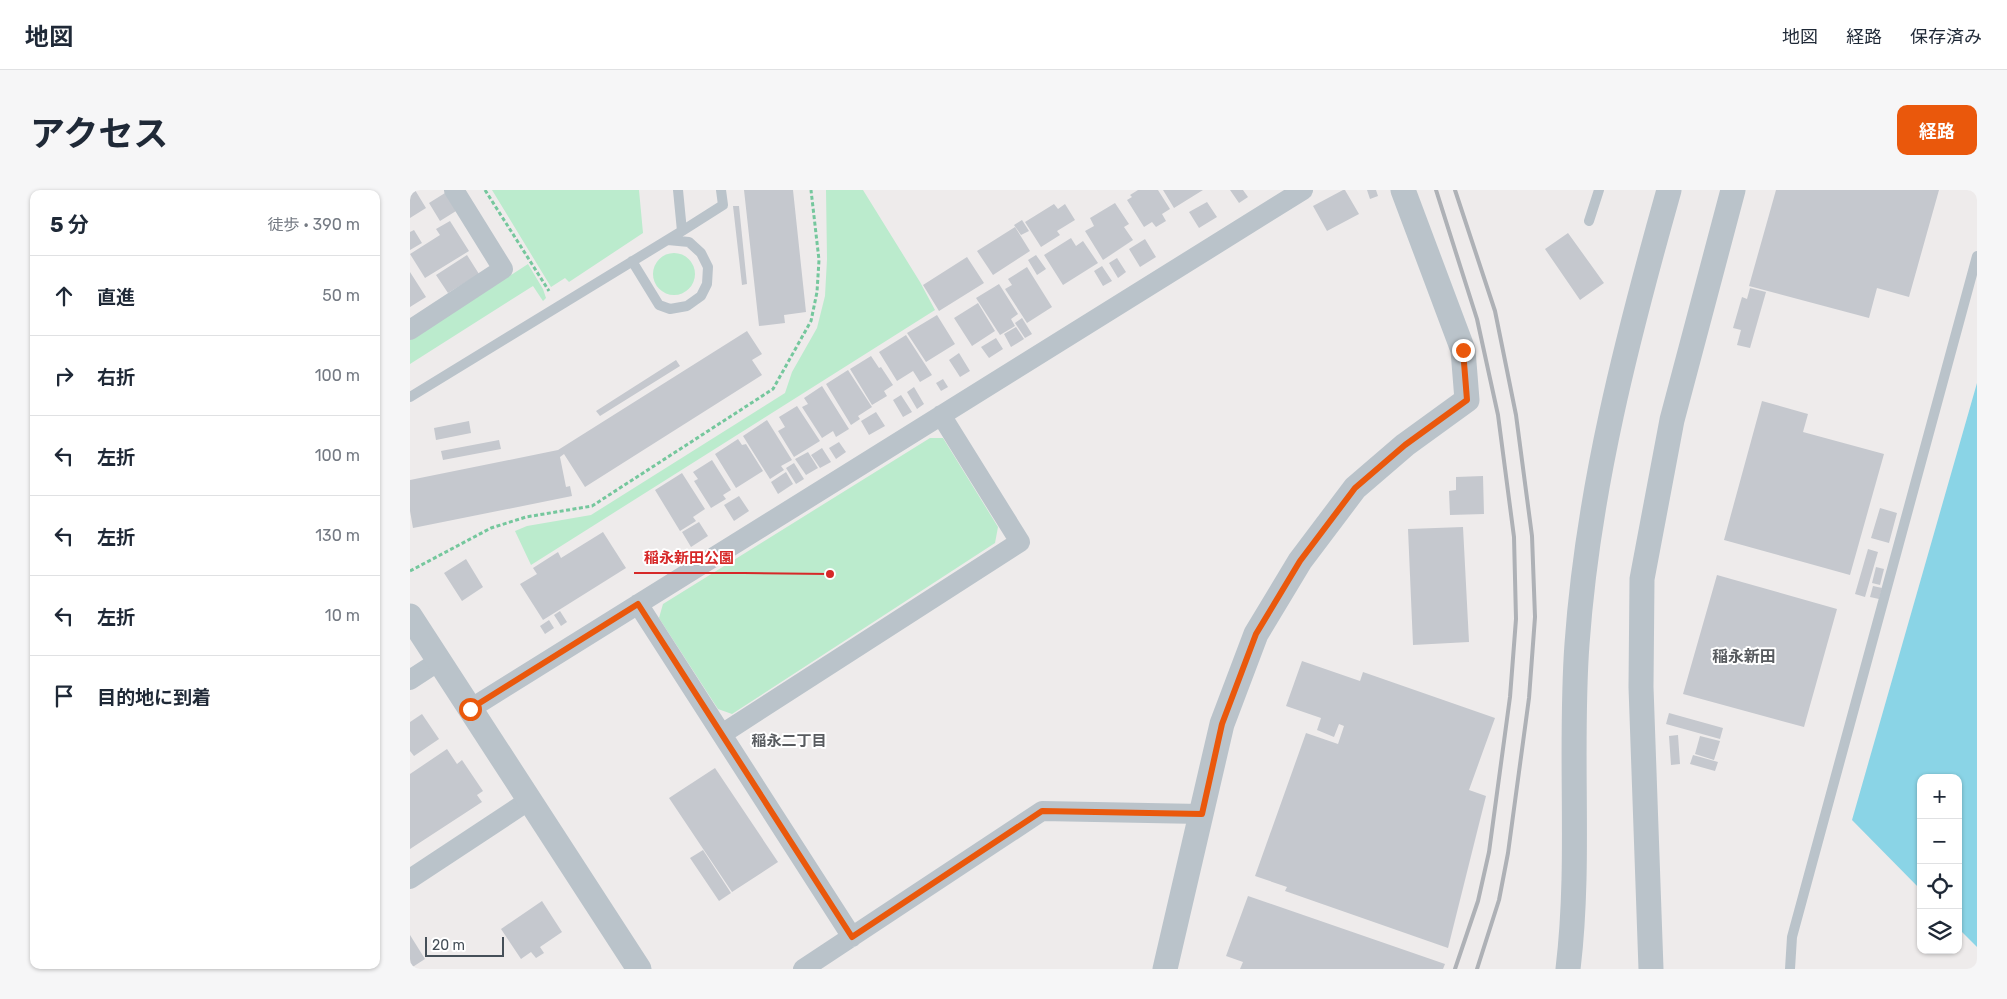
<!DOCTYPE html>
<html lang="ja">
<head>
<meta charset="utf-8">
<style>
  :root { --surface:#fff; --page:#f6f6f7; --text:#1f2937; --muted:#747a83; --line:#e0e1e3; --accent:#ea580c }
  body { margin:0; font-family:Rubik,"Noto Sans JP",sans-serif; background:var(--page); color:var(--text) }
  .controls { position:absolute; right:15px; bottom:15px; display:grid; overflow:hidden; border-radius:10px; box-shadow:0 1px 4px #0004 }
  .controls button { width:45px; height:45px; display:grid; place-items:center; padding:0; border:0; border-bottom:1px solid var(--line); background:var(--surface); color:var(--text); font:25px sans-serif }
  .scale { position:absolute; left:15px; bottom:12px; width:79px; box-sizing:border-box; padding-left:5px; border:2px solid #454f58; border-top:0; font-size:14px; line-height:18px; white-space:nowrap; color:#454f58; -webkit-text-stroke:4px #fff; paint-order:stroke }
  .stop { position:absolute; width:15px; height:15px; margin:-11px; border:4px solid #ea580c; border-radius:50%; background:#fff }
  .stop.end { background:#ea580c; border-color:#fff; box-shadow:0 1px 5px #0008 }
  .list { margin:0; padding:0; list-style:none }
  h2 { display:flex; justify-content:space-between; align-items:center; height:65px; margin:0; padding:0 20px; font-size:21px }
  h2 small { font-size:16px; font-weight:400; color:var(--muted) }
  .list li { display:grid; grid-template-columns:32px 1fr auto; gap:15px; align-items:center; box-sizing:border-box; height:80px; padding:0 20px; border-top:1px solid var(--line) }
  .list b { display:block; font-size:19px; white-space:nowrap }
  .list em { font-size:16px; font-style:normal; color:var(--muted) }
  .icon { flex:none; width:28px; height:28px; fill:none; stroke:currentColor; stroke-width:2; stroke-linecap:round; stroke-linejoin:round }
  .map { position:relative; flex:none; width:1567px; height:779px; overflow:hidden; border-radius:10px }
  header { display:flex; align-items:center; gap:30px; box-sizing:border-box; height:70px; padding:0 25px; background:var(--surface); border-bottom:1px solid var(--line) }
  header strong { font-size:24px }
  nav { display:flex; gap:28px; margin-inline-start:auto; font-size:18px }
  .intro { display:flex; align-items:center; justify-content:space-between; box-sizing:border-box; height:120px; padding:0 30px }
  h1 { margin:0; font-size:35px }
  .button { padding:12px 22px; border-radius:10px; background:var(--accent); color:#fff; font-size:18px; font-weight:700 }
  main { display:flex; gap:30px; padding:0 30px }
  aside { flex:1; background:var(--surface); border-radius:10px; box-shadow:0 1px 4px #0004 }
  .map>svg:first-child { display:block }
  .green { fill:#bbebcd }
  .water { fill:#8ad4e6 }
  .building { fill:#c5c8ce }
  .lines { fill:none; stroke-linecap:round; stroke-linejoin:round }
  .path { stroke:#75c79d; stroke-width:3; stroke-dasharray:4 2.5; stroke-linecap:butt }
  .service { stroke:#bac3ca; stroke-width:10 }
  .minor { stroke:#bac3ca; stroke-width:20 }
  .tertiary { stroke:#bac3ca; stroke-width:25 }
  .rail { stroke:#aeb1b6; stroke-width:4 }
  .route { stroke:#ea580c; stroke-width:6 }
  .labels { text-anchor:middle; stroke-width:4; stroke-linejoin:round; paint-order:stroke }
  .neighbourhood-label { font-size:15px; font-weight:bold; fill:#595c60; stroke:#fff }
  .quarter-label { font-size:16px; font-weight:bold; fill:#595c60; stroke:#fff }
  .leader { fill:none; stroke:#d62828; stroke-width:2 }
  .callout-dot { fill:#d62828; stroke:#fff; stroke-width:2 }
  .callout-label { font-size:15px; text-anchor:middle; font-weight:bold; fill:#d62828; stroke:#fff; stroke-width:4; stroke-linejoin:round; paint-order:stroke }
</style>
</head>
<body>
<header>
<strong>地図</strong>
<nav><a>地図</a><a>経路</a><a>保存済み</a></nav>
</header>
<div class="intro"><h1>アクセス</h1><a class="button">経路</a></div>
<main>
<aside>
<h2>5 分<small>徒歩 · 390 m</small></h2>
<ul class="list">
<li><svg class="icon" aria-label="ahead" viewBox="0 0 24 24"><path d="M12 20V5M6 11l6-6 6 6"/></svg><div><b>直進</b></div><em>50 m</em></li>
<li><svg class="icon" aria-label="right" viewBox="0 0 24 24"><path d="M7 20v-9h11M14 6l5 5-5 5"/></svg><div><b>右折</b></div><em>100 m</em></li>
<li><svg class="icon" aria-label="left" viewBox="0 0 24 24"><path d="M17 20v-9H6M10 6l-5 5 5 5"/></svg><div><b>左折</b></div><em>100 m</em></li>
<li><svg class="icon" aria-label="left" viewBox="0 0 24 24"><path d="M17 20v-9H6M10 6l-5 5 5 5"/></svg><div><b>左折</b></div><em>130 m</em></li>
<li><svg class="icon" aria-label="left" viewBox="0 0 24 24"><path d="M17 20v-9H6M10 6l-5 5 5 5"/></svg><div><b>左折</b></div><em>10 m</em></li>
<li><svg class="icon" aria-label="arrive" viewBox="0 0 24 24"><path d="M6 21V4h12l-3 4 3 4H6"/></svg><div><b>目的地に到着</b></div></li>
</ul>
</aside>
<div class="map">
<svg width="1567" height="779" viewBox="0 0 1567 779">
  <rect width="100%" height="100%" fill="#eeebeb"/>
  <path class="green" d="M 82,0 L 229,0 L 233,43 L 159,92 L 155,88 L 141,97 Z
    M 416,0 L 453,0 L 510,92 L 525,120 L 121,375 L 105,341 L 117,336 L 181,325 L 375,203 L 382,182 L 407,138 L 415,106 L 417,69 Z
    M243 84a21 21 0 1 1 42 0a21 21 0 1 1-42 0Z
    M 118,74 L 133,99 L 136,108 L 133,111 L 123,96 L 0,174 L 0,150 Z
    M 520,248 L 533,248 L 588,337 L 585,353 L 322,524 L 308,519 L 249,428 L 253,414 Z"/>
  <path class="water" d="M 1567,193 L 1567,757 L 1548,738 L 1548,588 L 1511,588 L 1511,700 L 1442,630 Z"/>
  <path class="building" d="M 0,0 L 5,0 L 16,18 L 0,28 Z
    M 334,0 L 383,0 L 396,122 L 374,125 L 375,133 L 349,136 Z
    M 728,0 L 748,0 L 760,19 L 752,24 L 756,31 L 746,37 L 742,32 L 734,37 L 717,10 L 722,7 L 720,5 Z
    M 753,0 L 793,0 L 764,18 Z
    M 820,0 L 833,0 L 838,7 L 829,13 Z
    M 933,0 L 935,0 L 949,24 L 917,41 L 903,16 Z
    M 957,0 L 966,0 L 968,6 L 960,9 Z
    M 1366,0 L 1529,0 L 1499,107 L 1467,98 L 1459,128 L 1339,96 Z
    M 35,3 L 46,21 L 30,31 L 19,13 Z
    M 797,12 L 807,27 L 789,38 L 779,22 Z
    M 705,13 L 719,34 L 714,37 L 723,50 L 693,70 L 675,41 L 684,36 L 680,28 Z
    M 644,14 L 648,19 L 655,14 L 665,30 L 647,41 L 650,45 L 631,57 L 615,32 Z
    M 323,16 L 329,16 L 337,94 L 332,95 Z
    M 612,30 L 619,41 L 611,45 L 604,35 Z
    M 40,31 L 59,61 L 15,88 L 0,64 L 30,45 L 26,39 Z
    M 605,37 L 620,61 L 583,85 L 567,61 Z
    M 4,40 L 12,53 L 0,60 L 0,42 Z
    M 1158,43 L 1194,93 L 1170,110 L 1135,59 Z
    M 661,48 L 666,56 L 673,51 L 688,73 L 653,95 L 634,65 Z
    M 735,49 L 746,67 L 730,77 L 719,59 Z
    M 57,65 L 69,84 L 38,103 L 26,85 Z
    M 626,65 L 636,79 L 627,85 L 618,70 Z
    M 557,67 L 574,93 L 529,121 L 513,95 Z
    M 707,68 L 716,82 L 708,88 L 699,73 Z
    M 692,76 L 702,91 L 693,96 L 684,81 Z
    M 617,77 L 642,117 L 617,133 L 595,99 L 602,95 L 598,89 Z
    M 0,82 L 16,107 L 0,117 Z
    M 589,94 L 608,124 L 601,129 L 605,136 L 590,145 L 566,108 Z
    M 1340,98 L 1356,102 L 1340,158 L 1327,155 L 1331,140 L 1323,138 L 1332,107 L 1337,109 Z
    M 568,113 L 585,141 L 562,156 L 544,128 Z
    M 527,125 L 545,154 L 516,172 L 497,143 Z
    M 612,128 L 622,144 L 615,148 L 605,133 Z
    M 606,137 L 614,149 L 601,157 L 594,144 Z
    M 337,141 L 352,164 L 342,170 L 352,185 L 175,297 L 154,264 L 150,267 L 156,297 L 160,296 L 162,306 L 3,338 L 0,321 L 0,290 L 148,260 Z
    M 496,145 L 522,185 L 510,192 L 503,181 L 487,191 L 469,162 Z
    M 586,148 L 593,159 L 579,168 L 571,157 Z
    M 549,163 L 560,181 L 550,187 L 539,170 Z
    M 461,166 L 469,178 L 471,177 L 483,195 L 474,201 L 477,206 L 462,215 L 440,179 Z
    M 266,170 L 270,176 L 190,226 L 186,221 Z
    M 438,180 L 462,217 L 448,226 L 450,229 L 441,235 L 416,194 Z
    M 533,189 L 538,197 L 531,201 L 526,193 Z
    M 412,196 L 439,239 L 426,247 L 423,241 L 412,248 L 392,217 L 398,214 L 394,208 Z
    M 504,197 L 514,214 L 507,219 L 497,202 Z
    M 491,205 L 502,222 L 493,227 L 483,210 Z
    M 1352,211 L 1398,224 L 1393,242 L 1474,264 L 1440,385 L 1314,350 Z
    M 387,216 L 410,251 L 384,267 L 368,241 L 375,237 L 369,227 Z
    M 466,222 L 475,236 L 459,245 L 451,231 Z
    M 357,230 L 382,270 L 371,276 L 374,280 L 360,289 L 333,246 Z
    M 59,231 L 61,243 L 26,250 L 24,238 Z
    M 328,249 L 332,255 L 336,254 L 353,281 L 326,298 L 305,264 Z
    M 89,250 L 91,259 L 33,270 L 31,261 Z
    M 429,252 L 436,262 L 426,269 L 419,258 Z
    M 412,258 L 421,272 L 410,278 L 401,265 Z
    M 398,262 L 408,278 L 396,285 L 385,269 Z
    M 302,270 L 321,300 L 313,305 L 316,309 L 301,318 L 284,291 L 288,289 L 283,282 Z
    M 384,273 L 394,289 L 386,294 L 376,278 Z
    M 376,282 L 383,294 L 368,304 L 361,292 Z
    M 272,283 L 295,319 L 283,327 L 286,331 L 270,341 L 245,300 Z
    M 1073,286 L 1074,324 L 1040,325 L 1039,301 L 1046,300 L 1046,287 Z
    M 329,306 L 339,321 L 324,331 L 314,315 Z
    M 1470,318 L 1487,323 L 1479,353 L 1461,348 Z
    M 289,332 L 298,346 L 281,357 L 272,342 Z
    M 1053,337 L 1059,452 L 1003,455 L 998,339 Z
    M 193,342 L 216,378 L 133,430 L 110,394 L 127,384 L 123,378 L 148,362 L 151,368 Z
    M 1458,359 L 1468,362 L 1455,407 L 1445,404 Z
    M 56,369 L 73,397 L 52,411 L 34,383 Z
    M 1466,377 L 1474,379 L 1470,395 L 1462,393 Z
    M 1307,385 L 1427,419 L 1394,537 L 1273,504 Z
    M 1463,396 L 1472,398 L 1469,409 L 1460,407 Z
    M 150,421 L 157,432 L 151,436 L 144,425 Z
    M 139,430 L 144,438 L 135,444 L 130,436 Z
    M 892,471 L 950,491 L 953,482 L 1085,528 L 1059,600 L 1076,606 L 1038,758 L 875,701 L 877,697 L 845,686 L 896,543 L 928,554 L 934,536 L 929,534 L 924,547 L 907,540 L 911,528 L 876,516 Z
    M 1259,523 L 1313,538 L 1310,549 L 1256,534 Z
    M 12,524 L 29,549 L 4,566 L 0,561 L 0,532 Z
    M 1268,545 L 1270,574 L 1261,575 L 1259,546 Z
    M 1290,546 L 1310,551 L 1304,570 L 1285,564 Z
    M 37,559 L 47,574 L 52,570 L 73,601 L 67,605 L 72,612 L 0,659 L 0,584 Z
    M 1283,565 L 1308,572 L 1305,581 L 1280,574 Z
    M 305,578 L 368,672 L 322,702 L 259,608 Z
    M 293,660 L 321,703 L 309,711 L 280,668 Z
    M 838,706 L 1035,774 L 1033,779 L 830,779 L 833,772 L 816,766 Z
    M 132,711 L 152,742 L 130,757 L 134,763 L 126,768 L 121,762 L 111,769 L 91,739 Z
    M 0,745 L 15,769 L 1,778 L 0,777 Z"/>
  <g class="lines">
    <path class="path" d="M 75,0 L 139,101
      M 0,381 L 81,338 L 116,327 L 182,316 L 363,199 L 401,131 L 407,102 L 409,70 L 401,0"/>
    <path class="service" d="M 1179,31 L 1189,0
      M 272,41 L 313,15 L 311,0
      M 222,71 L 249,115 L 260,119 L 277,116 L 291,106 L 297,94 L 298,77 L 291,63 L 279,52 L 258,50
      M 0,207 L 272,41 L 268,0
      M 1380,779 L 1382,747 L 1567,66"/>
    <path class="minor" d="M 0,140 L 93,79 L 44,0
      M 228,414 L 442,747
      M 0,490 L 29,471
      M 60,519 L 893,0
      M 312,544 L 610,352 L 531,225
      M 0,689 L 118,611
      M 393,779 L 632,621 L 791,624"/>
    <path class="tertiary" d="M 0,426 L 229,779
      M 755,779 L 812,534 L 846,444 L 890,371 L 945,298 L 995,255 L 1057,210 L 1053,160 L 993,0
      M 1158,779 C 1171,672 1159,562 1167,454 C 1178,299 1217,149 1259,0
      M 1241,779 L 1231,497 L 1232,389 L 1262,230 L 1323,0"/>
    <path class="rail" d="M 1026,0 L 1067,129 L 1088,225 L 1104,347 L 1106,429 L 1100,507 L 1079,662 L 1068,711 L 1045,779
      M 1045,0 L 1085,121 L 1106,225 L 1122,346 L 1125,427 L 1119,508 L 1098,663 L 1089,710 L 1067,779"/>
  </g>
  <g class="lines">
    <path class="route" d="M 60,519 L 228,414 L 442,747 L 632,621 L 792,624 L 812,534 L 846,444 L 890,371 L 945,298 L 995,255 L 1057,210 L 1053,160"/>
  </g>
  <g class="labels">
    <g class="neighbourhood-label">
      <text x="379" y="556">稲永二丁目</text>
    </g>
    <g class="quarter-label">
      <text x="1334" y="472">稲永新田</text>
    </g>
  </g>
  <path class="leader" d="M420 384L334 383H224"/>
  <circle class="callout-dot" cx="420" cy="384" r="5"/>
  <g class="callout-label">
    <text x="279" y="373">稲永新田公園</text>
  </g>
</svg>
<div class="controls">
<button>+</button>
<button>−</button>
<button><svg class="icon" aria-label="locate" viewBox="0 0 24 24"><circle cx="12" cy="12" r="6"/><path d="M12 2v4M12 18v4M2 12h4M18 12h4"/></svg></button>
<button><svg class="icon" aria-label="layers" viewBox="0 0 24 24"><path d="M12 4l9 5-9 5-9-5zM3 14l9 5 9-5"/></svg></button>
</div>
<div class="scale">20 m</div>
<div class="stop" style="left:60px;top:519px"></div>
<div class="stop end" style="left:1053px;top:160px"></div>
</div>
</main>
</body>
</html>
